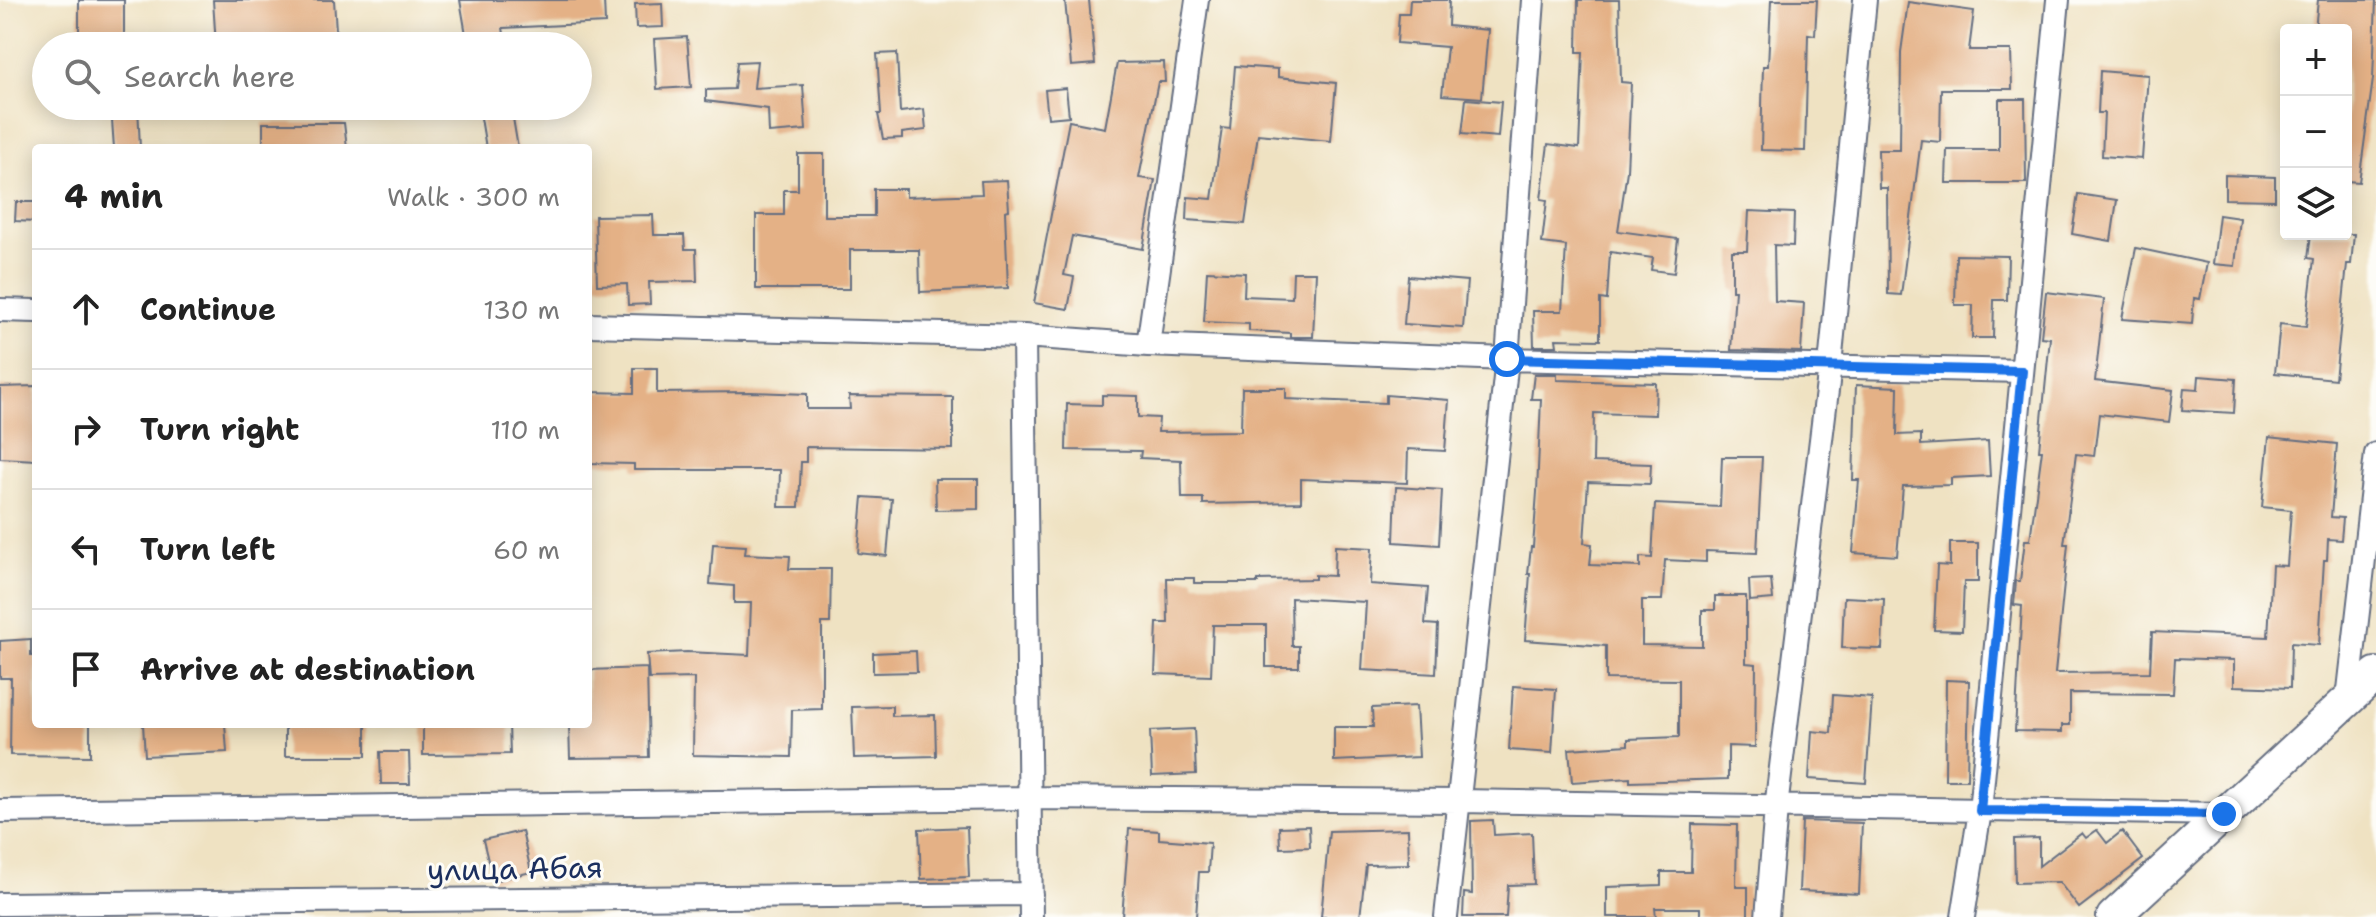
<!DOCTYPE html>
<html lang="en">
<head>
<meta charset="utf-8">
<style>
  :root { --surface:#fff; --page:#f6f6f6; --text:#222; --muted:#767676; --line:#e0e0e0 }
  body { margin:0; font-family:"Shantell Sans",sans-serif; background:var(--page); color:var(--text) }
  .controls { position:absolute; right:24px; top:24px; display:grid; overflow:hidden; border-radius:8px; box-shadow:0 4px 20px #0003 }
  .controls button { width:72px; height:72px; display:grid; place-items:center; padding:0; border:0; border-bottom:2px solid var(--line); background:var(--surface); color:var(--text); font:40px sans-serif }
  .stop { position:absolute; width:24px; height:24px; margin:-18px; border:6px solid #1a73e8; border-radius:50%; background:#fff }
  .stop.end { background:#1a73e8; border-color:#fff; box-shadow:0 2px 8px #0008 }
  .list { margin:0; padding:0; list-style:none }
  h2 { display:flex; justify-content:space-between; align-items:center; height:104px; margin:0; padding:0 32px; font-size:34px }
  h2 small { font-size:26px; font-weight:400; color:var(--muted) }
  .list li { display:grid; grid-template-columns:52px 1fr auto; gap:24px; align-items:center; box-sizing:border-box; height:120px; padding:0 32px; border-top:2px solid var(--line) }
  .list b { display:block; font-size:30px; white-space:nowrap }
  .list em { font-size:26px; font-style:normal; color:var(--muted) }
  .icon { flex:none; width:44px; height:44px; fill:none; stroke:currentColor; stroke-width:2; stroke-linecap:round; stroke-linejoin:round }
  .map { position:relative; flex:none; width:2376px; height:917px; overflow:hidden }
  .search { position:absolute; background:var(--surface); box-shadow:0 4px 20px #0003; left:32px; top:32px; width:560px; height:88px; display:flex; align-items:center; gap:20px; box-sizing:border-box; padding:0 28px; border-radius:44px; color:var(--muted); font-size:30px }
  .panel { position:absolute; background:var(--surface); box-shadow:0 4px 20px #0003; left:32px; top:144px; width:560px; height:584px; border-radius:8px }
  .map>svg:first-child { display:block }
  .building { fill:#e4b186 }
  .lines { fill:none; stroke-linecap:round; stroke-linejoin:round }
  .minor-casing { stroke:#656e81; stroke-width:26 }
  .secondary-casing { stroke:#656e81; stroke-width:36 }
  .minor { stroke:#fff; stroke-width:22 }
  .secondary { stroke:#fff; stroke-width:32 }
  .route { stroke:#1a73e8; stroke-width:10 }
  .labels { text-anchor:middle; stroke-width:6; stroke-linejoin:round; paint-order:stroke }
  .street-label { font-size:30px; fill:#1b2f5e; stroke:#fdfcf7 }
</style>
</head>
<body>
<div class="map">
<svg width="2376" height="917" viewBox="0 0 2376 917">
  <rect width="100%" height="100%" fill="#fdfcf7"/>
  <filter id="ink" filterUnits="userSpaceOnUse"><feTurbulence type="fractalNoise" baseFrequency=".0125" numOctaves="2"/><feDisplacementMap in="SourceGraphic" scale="16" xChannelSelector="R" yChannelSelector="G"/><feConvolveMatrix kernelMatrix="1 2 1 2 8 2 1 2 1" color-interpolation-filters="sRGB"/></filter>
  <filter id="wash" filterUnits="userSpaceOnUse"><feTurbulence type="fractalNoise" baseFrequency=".006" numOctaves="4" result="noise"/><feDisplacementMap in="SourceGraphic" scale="32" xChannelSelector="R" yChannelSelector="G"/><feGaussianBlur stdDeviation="1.8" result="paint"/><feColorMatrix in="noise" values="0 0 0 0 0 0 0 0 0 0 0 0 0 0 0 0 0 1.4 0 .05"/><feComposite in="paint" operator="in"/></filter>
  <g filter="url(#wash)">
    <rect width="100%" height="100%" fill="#efe2c2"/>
    <g id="blocks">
      <path class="building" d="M 79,0 L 124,0 L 124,42 L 79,41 Z
        M 213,0 L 334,0 L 337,46 L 304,46 L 304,41 L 255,46 L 216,46 Z
        M 460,0 L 604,0 L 605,23 L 503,28 L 506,46 L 468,46 Z
        M 1065,0 L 1089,0 L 1095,64 L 1071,66 Z
        M 1410,0 L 1449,0 L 1448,26 L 1488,30 L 1482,98 L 1442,95 L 1447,47 L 1397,43 L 1399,14 L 1409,14 Z
        M 1578,0 L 1619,0 L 1621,82 L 1631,83 L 1627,171 L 1618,231 L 1678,239 L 1674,273 L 1651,270 L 1653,258 L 1610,252 L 1607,300 L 1600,299 L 1600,340 L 1556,339 L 1557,346 L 1534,346 L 1533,311 L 1562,311 L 1566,246 L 1542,243 L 1547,200 L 1541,199 L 1548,144 L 1579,148 L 1583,52 L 1577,52 Z
        M 1771,0 L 1817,0 L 1815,35 L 1808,34 L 1805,151 L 1761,150 L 1763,66 L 1768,66 Z
        M 2318,0 L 2376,0 L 2373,79 L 2359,182 L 2346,181 L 2346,30 L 2315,30 Z
        M 1908,2 L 1974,11 L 1969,50 L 2011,50 L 2012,89 L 1941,89 L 1940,142 L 1921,140 L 1901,295 L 1888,294 L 1887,188 L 1879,188 L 1878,150 L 1900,150 L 1901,52 Z
        M 662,3 L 663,27 L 636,28 L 635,4 Z
        M 687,37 L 691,87 L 657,89 L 654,39 Z
        M 897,53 L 900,112 L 924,109 L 926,130 L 902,133 L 902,138 L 883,139 L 878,114 L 881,114 L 877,54 Z
        M 757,61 L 754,88 L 803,85 L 806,130 L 769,133 L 768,109 L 706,101 L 706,90 L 734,89 L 737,62 Z
        M 1164,62 L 1165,82 L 1158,82 L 1139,178 L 1155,180 L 1143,249 L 1072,236 L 1064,275 L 1074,277 L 1068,309 L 1034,303 L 1069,121 L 1105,128 L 1117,63 Z
        M 1235,66 L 1278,69 L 1278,77 L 1336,83 L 1331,141 L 1258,134 L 1245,224 L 1187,220 L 1188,197 L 1212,199 L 1222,128 L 1230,129 Z
        M 2100,71 L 2148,75 L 2142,159 L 2102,156 L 2104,113 L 2098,113 Z
        M 1066,88 L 1069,116 L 1048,118 L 1045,90 Z
        M 1466,99 L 1501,102 L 1498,137 L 1462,134 Z
        M 1999,99 L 2025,99 L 2026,183 L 1946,183 L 1947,150 L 1999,150 Z
        M 111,106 L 138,106 L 140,148 L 114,148 Z
        M 479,106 L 511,106 L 518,148 L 486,148 Z
        M 263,123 L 344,123 L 347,148 L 263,148 Z
        M 798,154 L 824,154 L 824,216 L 874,216 L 874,189 L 906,189 L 906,197 L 982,194 L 981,181 L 1007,180 L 1009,210 L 1005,211 L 1008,288 L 920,292 L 919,250 L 850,250 L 850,289 L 756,289 L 756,215 L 784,215 L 784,190 L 798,190 Z
        M 2225,175 L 2275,177 L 2275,200 L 2225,199 Z
        M 2078,194 L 2117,200 L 2111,241 L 2072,234 Z
        M 16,202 L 36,202 L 36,222 L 15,221 Z
        M 1749,211 L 1794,213 L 1793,246 L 1774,245 L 1775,301 L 1804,303 L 1801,352 L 1731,350 L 1735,290 L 1732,290 L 1732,251 L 1747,251 Z
        M 653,215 L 654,235 L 684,235 L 685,249 L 696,249 L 697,281 L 649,282 L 650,304 L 628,305 L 627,284 L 597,285 L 595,216 Z
        M 2219,215 L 2240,218 L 2235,266 L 2213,264 Z
        M 2311,234 L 2354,234 L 2351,264 L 2347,264 L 2335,379 L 2275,373 L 2280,324 L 2306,327 L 2314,259 L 2308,258 Z
        M 2136,248 L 2207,263 L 2200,299 L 2194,298 L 2192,324 L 2122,319 Z
        M 1956,255 L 2008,256 L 2007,300 L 1994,300 L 1993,338 L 1972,338 L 1973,305 L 1955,305 Z
        M 1207,271 L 1245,273 L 1244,296 L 1292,298 L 1293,272 L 1316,272 L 1313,337 L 1290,337 L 1290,333 L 1249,331 L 1249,324 L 1204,322 Z
        M 1408,276 L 1467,281 L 1463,328 L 1404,324 Z
        M 2046,292 L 2104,299 L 2095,381 L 2173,390 L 2169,422 L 2099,414 L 2094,456 L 2076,454 L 2064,544 L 2068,544 L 2055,673 L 2150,672 L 2152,632 L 2268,637 L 2272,565 L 2287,566 L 2291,510 L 2262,507 L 2269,437 L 2337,444 L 2331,517 L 2343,518 L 2341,540 L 2328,539 L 2327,560 L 2324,560 L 2319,645 L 2291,643 L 2290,688 L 2234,686 L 2234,660 L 2175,658 L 2173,694 L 2070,693 L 2070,725 L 2062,725 L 2062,732 L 2015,731 L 2022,606 L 2014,605 L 2016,581 L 2020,581 L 2025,540 L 2030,540 L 2042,450 L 2039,450 L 2050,338 L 2041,337 Z
        M 634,368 L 657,368 L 657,393 L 751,392 L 807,394 L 807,409 L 850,409 L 849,396 L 953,397 L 953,449 L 806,447 L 806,462 L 801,462 L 799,507 L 779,507 L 780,470 L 634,470 L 634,464 L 590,463 L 591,424 L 588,424 L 588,392 L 634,393 Z
        M 1534,374 L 1557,374 L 1557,380 L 1656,383 L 1655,415 L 1594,413 L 1593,462 L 1651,464 L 1650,484 L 1588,482 L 1584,543 L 1592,544 L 1590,565 L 1640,567 L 1640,557 L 1652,558 L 1655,504 L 1720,507 L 1722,457 L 1762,457 L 1757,553 L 1706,551 L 1706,562 L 1665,560 L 1662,600 L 1642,600 L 1642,645 L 1702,646 L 1702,610 L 1715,610 L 1715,596 L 1746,596 L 1746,663 L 1756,664 L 1755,747 L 1728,746 L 1728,779 L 1630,782 L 1630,778 L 1572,782 L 1569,749 L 1628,745 L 1628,739 L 1679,737 L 1679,680 L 1606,679 L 1606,646 L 1525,640 L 1530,574 L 1528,574 L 1531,547 L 1533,547 L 1537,492 L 1541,399 L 1531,399 Z
        M 2199,376 L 2236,379 L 2234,413 L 2182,410 L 2184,388 L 2198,389 Z
        M 1856,385 L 1898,387 L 1897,435 L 1921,434 L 1921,445 L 1988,441 L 1990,476 L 1951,478 L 1951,485 L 1903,486 L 1897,556 L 1853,553 L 1859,480 L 1853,480 Z
        M 36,386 L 36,460 L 0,458 L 0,387 Z
        M 1242,388 L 1286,388 L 1286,399 L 1386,403 L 1386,395 L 1449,400 L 1445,451 L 1408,449 L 1407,483 L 1301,479 L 1301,502 L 1203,504 L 1203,498 L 1182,498 L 1181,460 L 1140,458 L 1141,451 L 1066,450 L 1067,404 L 1102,405 L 1102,395 L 1138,396 L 1138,417 L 1159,418 L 1158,432 L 1241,431 Z
        M 935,479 L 978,479 L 978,509 L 936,510 Z
        M 1396,487 L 1442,490 L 1439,545 L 1394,542 Z
        M 863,497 L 892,499 L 887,556 L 858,553 Z
        M 1950,543 L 1978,543 L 1978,582 L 1964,582 L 1962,631 L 1934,630 L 1937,565 L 1950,566 Z
        M 713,544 L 746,546 L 745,554 L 790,556 L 789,569 L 831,569 L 830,623 L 822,623 L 822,709 L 792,710 L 791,757 L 693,755 L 694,678 L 649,679 L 647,654 L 687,652 L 749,655 L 751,603 L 734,603 L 734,586 L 710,584 Z
        M 1335,546 L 1372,548 L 1370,584 L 1428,588 L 1425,624 L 1438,625 L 1436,674 L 1362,670 L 1366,602 L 1291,598 L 1292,646 L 1299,646 L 1299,667 L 1266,667 L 1266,625 L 1213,625 L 1211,676 L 1155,674 L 1157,623 L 1168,623 L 1167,578 L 1194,578 L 1194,583 L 1258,583 L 1258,580 L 1315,579 L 1315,575 L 1334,576 Z
        M 1771,579 L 1773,599 L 1750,601 L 1749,580 Z
        M 1844,597 L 1884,599 L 1882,649 L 1842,648 Z
        M 31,639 L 31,656 L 36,656 L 36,724 L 90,724 L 90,756 L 10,755 L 11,678 L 0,678 L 0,641 Z
        M 916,651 L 917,672 L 873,673 L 873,653 Z
        M 647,668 L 649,757 L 570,758 L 569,724 L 588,724 L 588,670 Z
        M 1946,680 L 1969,681 L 1967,780 L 1945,780 Z
        M 1513,686 L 1556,689 L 1552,753 L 1509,750 Z
        M 1833,695 L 1872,698 L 1866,783 L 1809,779 L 1812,731 L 1831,733 Z
        M 892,706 L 892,716 L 935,715 L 936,756 L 854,758 L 852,707 Z
        M 1416,706 L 1419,757 L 1334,761 L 1334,727 L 1373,727 L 1372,708 Z
        M 143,724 L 225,724 L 227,752 L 145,756 Z
        M 285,724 L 366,724 L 366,756 L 285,756 Z
        M 423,724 L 509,724 L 510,754 L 423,755 Z
        M 1194,729 L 1196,774 L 1152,776 L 1150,731 Z
        M 380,752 L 409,752 L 410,784 L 381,784 Z
        M 1493,820 L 1494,835 L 1532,833 L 1534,884 L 1508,885 L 1506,917 L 1463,917 L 1464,893 L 1472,894 L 1471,821 Z
        M 1802,821 L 1862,823 L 1859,894 L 1799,891 Z
        M 1692,824 L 1737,825 L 1736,887 L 1748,887 L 1748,917 L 1700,917 L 1700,908 L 1655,908 L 1656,917 L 1607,917 L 1607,887 L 1661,885 L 1661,872 L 1691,872 Z
        M 1309,826 L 1310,847 L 1280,848 L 1279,827 Z
        M 967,827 L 969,877 L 921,879 L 919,829 Z
        M 1129,829 L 1159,831 L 1159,839 L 1210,843 L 1208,872 L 1199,872 L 1196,917 L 1122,917 Z
        M 1408,829 L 1409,864 L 1366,865 L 1360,917 L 1321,917 L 1329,831 Z
        M 2097,830 L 2107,843 L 2122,831 L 2143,859 L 2079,908 L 2059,882 L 2015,883 L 2014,839 L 2039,838 L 2039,866 L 2082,833 L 2086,838 Z
        M 522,831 L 531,872 L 493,881 L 483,840 Z"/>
    </g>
  </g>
  <g filter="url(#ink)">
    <use href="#blocks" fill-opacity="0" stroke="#656e81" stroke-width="2"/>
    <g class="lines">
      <defs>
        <path id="minor" d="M 0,310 L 36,311
          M 588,325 L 1024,336 L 1148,345 L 1507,359 L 2022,371
          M 1024,336 L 1031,917
          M 1148,345 L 1197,0
          M 2348,699 L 2376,454
          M 0,811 L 1028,798 L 1459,801 L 2224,814
          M 0,904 L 1031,894
          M 1446,917 L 1507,359 L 1533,0
          M 1767,917 L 1776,808 L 1830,366 L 1865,0
          M 1963,917 L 1980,811 L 2058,0"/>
        <path id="secondary" d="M 2113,917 L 2376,674"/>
      </defs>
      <use href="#minor" class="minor-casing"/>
      <use href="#secondary" class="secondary-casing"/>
      <use href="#minor" class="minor"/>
      <use href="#secondary" class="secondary"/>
    </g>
  </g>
  <g class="lines" filter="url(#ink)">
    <path class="route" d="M 1507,359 L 2022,371 L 1980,811 L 2224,814"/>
  </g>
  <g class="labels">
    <g class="street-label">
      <text transform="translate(515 869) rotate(-1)" y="10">улица Абая</text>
    </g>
  </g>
</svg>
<div class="controls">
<button>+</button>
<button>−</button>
<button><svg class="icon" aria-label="layers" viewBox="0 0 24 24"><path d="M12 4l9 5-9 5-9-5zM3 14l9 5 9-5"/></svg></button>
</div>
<div class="stop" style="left:1507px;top:359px"></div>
<div class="stop end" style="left:2224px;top:814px"></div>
<div class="search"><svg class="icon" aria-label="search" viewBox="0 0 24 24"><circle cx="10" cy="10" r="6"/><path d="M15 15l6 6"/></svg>Search here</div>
<section class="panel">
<h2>4 min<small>Walk · 300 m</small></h2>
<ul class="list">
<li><svg class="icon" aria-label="ahead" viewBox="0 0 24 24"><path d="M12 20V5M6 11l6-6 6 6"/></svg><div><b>Continue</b></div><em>130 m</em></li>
<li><svg class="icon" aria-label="right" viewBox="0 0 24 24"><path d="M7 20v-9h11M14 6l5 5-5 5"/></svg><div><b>Turn right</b></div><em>110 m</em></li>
<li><svg class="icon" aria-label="left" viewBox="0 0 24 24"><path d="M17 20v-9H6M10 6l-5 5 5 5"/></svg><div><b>Turn left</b></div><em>60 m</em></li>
<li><svg class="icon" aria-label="arrive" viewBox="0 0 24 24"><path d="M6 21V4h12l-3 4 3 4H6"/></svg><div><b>Arrive at destination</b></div></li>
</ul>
</section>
</div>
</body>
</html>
